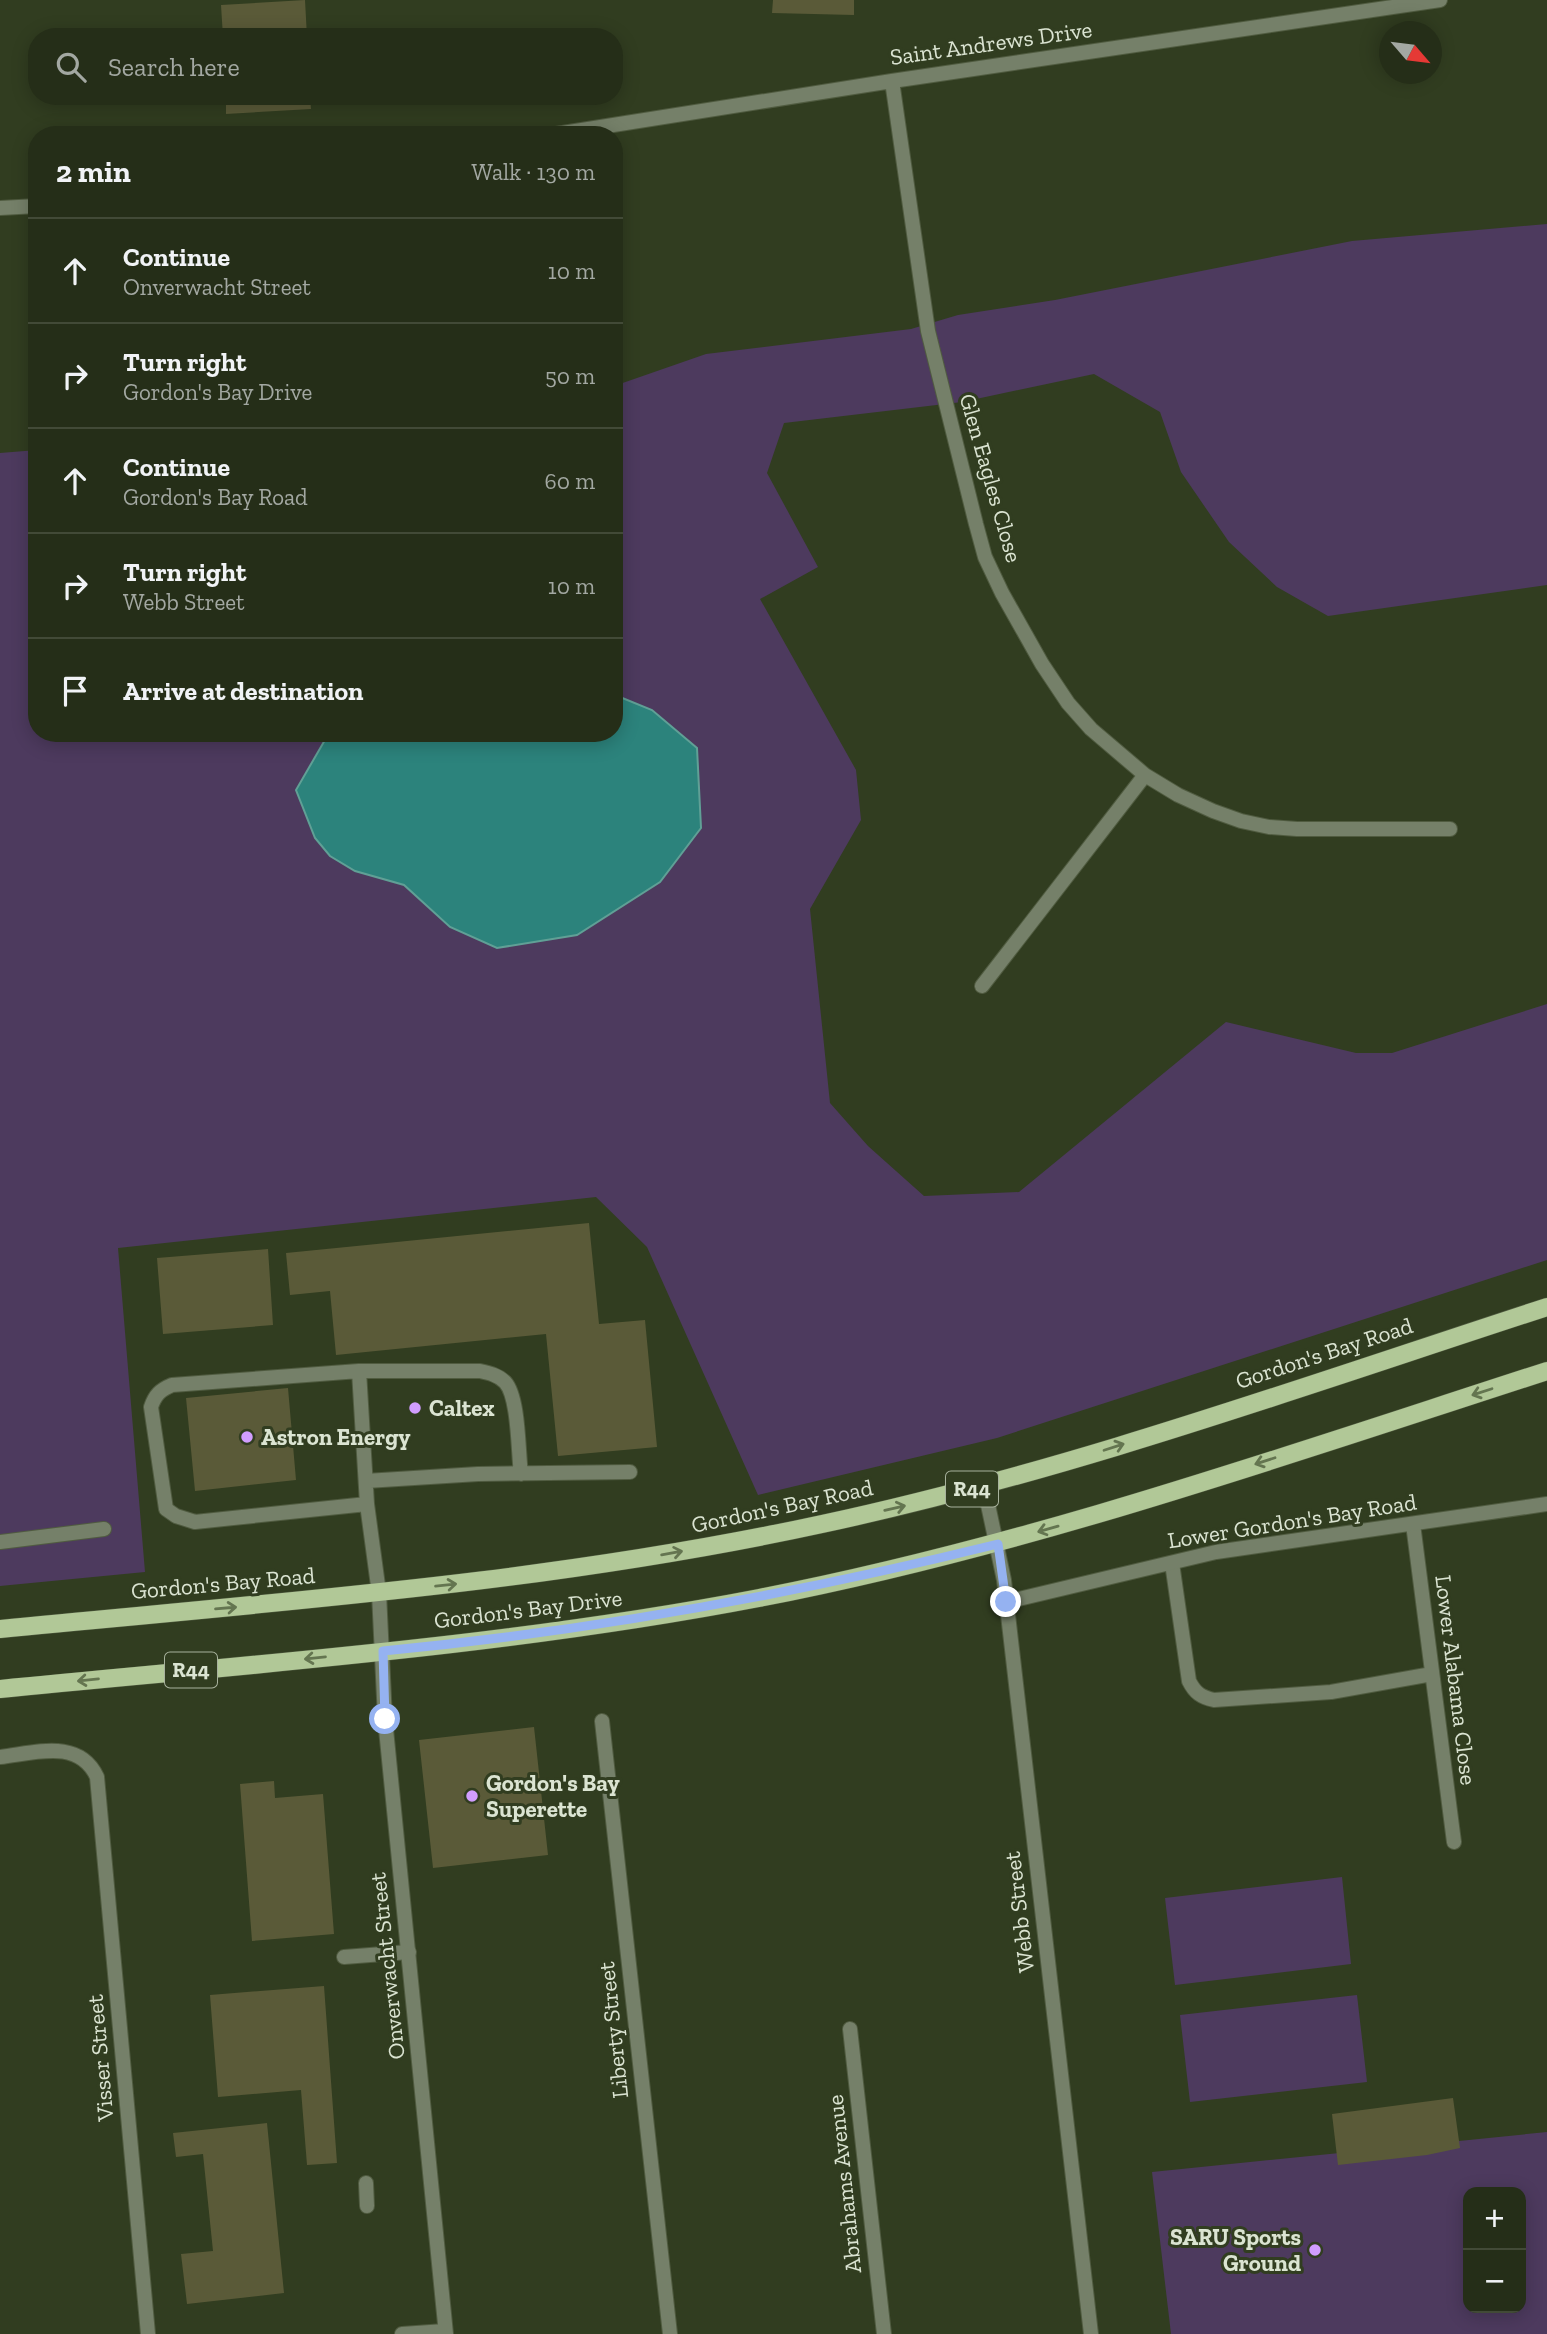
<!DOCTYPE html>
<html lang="en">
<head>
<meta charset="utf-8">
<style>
  :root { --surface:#252e18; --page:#313a25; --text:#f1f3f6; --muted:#a3a8a2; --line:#424a37 }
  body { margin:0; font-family:"Zilla Slab",serif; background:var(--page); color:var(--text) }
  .controls { position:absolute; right:21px; bottom:21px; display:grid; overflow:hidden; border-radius:14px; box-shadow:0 4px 18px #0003 }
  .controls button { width:63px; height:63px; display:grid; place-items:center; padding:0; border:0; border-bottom:2px solid var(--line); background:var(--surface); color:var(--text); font:35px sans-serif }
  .compass { position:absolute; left:1379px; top:21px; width:63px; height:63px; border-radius:50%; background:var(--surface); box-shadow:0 4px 18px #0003; rotate:118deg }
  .stop { position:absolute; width:21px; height:21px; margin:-16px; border:5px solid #95b2f1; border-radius:50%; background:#fff }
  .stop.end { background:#95b2f1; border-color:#fff; box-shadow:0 2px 7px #0008 }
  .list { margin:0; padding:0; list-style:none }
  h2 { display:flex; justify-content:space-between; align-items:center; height:91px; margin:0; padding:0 28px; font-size:30px }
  h2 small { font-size:23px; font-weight:400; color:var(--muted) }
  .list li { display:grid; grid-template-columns:46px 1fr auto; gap:21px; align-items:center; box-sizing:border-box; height:105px; padding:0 28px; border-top:2px solid var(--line) }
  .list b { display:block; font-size:26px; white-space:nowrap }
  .list p { margin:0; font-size:23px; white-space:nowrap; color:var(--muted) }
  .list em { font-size:23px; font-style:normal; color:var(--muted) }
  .icon { flex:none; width:38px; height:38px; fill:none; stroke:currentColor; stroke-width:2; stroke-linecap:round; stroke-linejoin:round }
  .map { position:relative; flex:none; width:1547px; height:2334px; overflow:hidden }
  .search { position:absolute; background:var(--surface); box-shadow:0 4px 18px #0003; left:28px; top:28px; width:595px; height:77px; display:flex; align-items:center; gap:18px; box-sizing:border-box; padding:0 24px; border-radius:28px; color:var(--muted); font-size:26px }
  .panel { position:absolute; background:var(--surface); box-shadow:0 4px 18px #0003; left:28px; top:126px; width:595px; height:616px; border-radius:28px }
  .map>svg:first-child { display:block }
  .green { fill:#4d3a5e; fill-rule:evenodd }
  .water { fill:#2c837c; stroke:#60a096; stroke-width:2 }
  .building { fill:#5a5a38 }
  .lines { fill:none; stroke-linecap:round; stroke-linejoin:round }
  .service-casing { stroke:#505b40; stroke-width:16 }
  .minor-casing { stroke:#505b40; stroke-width:16 }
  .tertiary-casing { stroke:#505b40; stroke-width:16 }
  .primary-casing { stroke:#505b40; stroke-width:19 }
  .service { stroke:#758069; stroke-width:14 }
  .minor { stroke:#758069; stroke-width:14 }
  .tertiary { stroke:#758069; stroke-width:14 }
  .primary { stroke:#b1c897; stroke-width:18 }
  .oneway { stroke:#647550 }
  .route { stroke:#95b2f1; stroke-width:9 }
  .poi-dot { fill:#d19dfe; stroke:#313d20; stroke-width:2.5 }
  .labels { text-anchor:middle; stroke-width:6; stroke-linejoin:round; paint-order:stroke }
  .shield { fill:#313d20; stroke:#a8b29d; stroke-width:2 }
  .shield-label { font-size:21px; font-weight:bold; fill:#dbe4d2 }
  .street-label { font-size:23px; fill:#dbe4d2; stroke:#313d20 }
  .poi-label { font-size:23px; font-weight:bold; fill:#dbe4d2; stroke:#313d20; text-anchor:start }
</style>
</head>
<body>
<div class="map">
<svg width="1547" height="2334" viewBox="0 0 1547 2334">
  <rect width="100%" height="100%" fill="#313d20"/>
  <path class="green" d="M 1547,224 L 1547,585 L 1328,616 L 1277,587 L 1229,542 L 1181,472 L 1160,412 L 1094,374 L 962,402 L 784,423 L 767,473 L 818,567 L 760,599 L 856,770 L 861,820 L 810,909 L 830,1103 L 868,1146 L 924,1196 L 1019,1192 L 1226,1022 L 1356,1053 L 1392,1053 L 1547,1004 L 1547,1260 L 997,1438 L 758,1495 L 647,1247 L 596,1197 L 118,1248 L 145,1572 L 0,1586 L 0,453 L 37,450 L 37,733 L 614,733 L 614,386 L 706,354 L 911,329 L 958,315 L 1055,300 L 1352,241 Z
    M 1342,1877 L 1351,1964 L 1175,1985 L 1165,1898 Z
    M 1357,1995 L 1367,2082 L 1190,2102 L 1180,2015 Z
    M 1547,2132 L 1547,2334 L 1171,2334 L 1152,2172 ZM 1468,2192 L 1521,2192 L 1521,2308 L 1468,2308 Z"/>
  <path class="water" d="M 615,695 L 652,710 L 697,748 L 701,828 L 660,882 L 577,935 L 497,948 L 450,927 L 404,885 L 355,871 L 330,856 L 315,838 L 296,790 L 329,733 L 614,733 Z"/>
  <path class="building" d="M 305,0 L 307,37 L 223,37 L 221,5 Z
    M 773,0 L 854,0 L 854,15 L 772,13 Z
    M 226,96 L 310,96 L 311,109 L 226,114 Z
    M 589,1223 L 599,1324 L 645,1320 L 657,1447 L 558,1456 L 546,1334 L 336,1355 L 330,1291 L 290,1295 L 286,1253 Z
    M 268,1249 L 273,1325 L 163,1334 L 157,1258 Z
    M 288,1388 L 296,1480 L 195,1491 L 186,1398 Z
    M 534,1727 L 548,1855 L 433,1868 L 419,1740 Z
    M 274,1781 L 275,1798 L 323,1794 L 334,1934 L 252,1941 L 240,1784 Z
    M 324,1986 L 337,2163 L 307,2165 L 301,2090 L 218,2097 L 210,1995 Z
    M 1453,2098 L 1460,2148 L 1427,2155 L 1338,2165 L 1332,2114 Z
    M 267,2123 L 284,2293 L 187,2304 L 181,2254 L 213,2251 L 203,2154 L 176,2157 L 173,2133 Z"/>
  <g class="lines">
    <defs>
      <path id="service" d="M 359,1371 L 367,1504 L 379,1593
        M 366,1481 L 478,1474 L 630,1472
        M 367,1504 L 195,1522 L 176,1516 L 166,1509 L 151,1407 C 155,1395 160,1390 172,1385 L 359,1371 L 480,1371 C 489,1373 498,1375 505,1382 C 519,1397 518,1452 521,1474
        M 1413,1524 L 1454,1842
        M 0,1542 L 104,1529
        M 1172,1563 L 1189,1681 C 1195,1693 1201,1697 1214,1700 L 1331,1692 L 1432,1674
        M 344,1957 L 409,1952
        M 366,2183 L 367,2206"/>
      <path id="minor" d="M 892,81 L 928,331 L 976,524 L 985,557 L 1002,593 L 1042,664 L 1068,703 L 1091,729 L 1145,775 L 1178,795 L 1213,811 L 1241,821 L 1269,827 L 1297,829 L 1450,829
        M 550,135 L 892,81 L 1440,0
        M 0,208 L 37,206
        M 982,986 L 1145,775
        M 984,1486 L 1004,1580 L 1091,2334
        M 1006,1602 L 1216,1552 L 1547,1504
        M 602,1721 L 670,2334
        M 0,1757 C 35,1753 79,1738 97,1777 L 148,2334
        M 850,2029 L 884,2334
        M 402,2334 L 445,2331"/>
      <path id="tertiary" d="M 379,1593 L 385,1719 L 446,2334"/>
      <path id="primary" d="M 0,1629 C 275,1602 551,1583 822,1524 C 1069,1471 1307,1385 1547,1307
        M 0,1689 C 253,1664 509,1646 759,1598 C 1028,1546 1287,1455 1547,1371"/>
    </defs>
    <use href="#service" class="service-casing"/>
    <use href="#minor" class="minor-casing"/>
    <use href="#tertiary" class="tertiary-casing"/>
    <use href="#primary" class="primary-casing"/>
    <use href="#service" class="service"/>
    <use href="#minor" class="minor"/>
    <use href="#tertiary" class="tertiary"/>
    <use href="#primary" class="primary"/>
  </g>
  <defs><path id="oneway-shaft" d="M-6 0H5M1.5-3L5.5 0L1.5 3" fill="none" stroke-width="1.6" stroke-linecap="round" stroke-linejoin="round" transform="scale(1.75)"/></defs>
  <g class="oneway">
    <use href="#oneway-shaft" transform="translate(1482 1392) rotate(162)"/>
    <use href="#oneway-shaft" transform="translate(1114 1447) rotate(-18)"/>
    <use href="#oneway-shaft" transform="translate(1265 1461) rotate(162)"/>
    <use href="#oneway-shaft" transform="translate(895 1508) rotate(-13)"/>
    <use href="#oneway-shaft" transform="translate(1048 1529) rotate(164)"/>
    <use href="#oneway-shaft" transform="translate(672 1553) rotate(-10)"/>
    <use href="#oneway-shaft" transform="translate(446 1585) rotate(-6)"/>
    <use href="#oneway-shaft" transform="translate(226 1608) rotate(-5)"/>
    <use href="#oneway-shaft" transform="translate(315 1658) rotate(174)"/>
    <use href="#oneway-shaft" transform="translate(88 1680) rotate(174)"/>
  </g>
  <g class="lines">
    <path class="route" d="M 385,1719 L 383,1651 C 591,1631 795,1594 998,1544 L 1006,1602"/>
  </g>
  <g class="poi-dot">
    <circle cx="415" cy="1408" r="7"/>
    <circle cx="247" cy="1437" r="7"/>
    <circle cx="472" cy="1796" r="7"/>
    <circle cx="1315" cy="2250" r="7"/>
  </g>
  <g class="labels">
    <g class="shield">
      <rect x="946" y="1471.5" width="52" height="35" rx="5"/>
      <rect x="165" y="1652.5" width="52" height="35" rx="5"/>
    </g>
    <g class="shield-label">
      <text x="972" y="1496">R44</text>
      <text x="191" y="1677">R44</text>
    </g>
    <g class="street-label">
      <text transform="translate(991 43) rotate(-8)" y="8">Saint Andrews Drive</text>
      <text transform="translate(991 478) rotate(74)" y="8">Glen Eagles Close</text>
      <text transform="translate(1324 1353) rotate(-18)" y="8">Gordon's Bay Road</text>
      <text transform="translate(782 1506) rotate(-12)" y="8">Gordon's Bay Road</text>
      <text transform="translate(1292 1521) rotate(-9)" y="8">Lower Gordon's Bay Road</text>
      <text transform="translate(223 1583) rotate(-5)" y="8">Gordon's Bay Road</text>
      <text transform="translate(528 1609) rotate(-7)" y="8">Gordon's Bay Drive</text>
      <text transform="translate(1456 1680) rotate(83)" y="8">Lower Alabama Close</text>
      <text transform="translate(1019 1912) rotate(-97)" y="8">Webb Street</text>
      <text transform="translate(387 1966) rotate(-96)" y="8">Onverwacht Street</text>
      <text transform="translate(613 2030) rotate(-96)" y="8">Liberty Street</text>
      <text transform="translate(100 2058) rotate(-95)" y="8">Visser Street</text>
      <text transform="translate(844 2184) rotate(-96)" y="8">Abrahams Avenue</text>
    </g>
    <g class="poi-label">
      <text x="429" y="1416">Caltex</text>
      <text x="261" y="1445">Astron Energy</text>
      <text x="486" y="1791">Gordon's Bay<tspan x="486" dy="26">Superette</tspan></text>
      <text x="1301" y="2245" text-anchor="end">SARU Sports<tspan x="1301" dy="26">Ground</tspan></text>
    </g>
  </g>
</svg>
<div class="controls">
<button>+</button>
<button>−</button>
</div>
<svg class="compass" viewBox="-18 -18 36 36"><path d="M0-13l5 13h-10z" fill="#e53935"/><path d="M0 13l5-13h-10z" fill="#a3a8a2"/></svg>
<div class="stop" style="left:385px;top:1719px"></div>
<div class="stop end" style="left:1006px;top:1602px"></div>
<div class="search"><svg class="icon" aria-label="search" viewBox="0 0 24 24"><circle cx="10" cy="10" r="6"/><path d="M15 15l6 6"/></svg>Search here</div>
<section class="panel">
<h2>2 min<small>Walk · 130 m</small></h2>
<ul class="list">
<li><svg class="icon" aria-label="ahead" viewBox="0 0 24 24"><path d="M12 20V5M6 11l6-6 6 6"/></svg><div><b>Continue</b><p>Onverwacht Street</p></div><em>10 m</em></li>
<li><svg class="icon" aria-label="right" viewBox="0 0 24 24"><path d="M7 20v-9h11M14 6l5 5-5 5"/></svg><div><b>Turn right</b><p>Gordon's Bay Drive</p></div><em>50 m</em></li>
<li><svg class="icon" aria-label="ahead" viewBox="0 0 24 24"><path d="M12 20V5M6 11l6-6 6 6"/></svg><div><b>Continue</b><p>Gordon's Bay Road</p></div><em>60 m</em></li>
<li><svg class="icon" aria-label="right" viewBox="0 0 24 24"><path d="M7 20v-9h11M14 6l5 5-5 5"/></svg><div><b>Turn right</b><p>Webb Street</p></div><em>10 m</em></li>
<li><svg class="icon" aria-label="arrive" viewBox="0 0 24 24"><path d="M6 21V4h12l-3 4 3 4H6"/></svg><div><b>Arrive at destination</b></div></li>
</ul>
</section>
</div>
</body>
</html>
